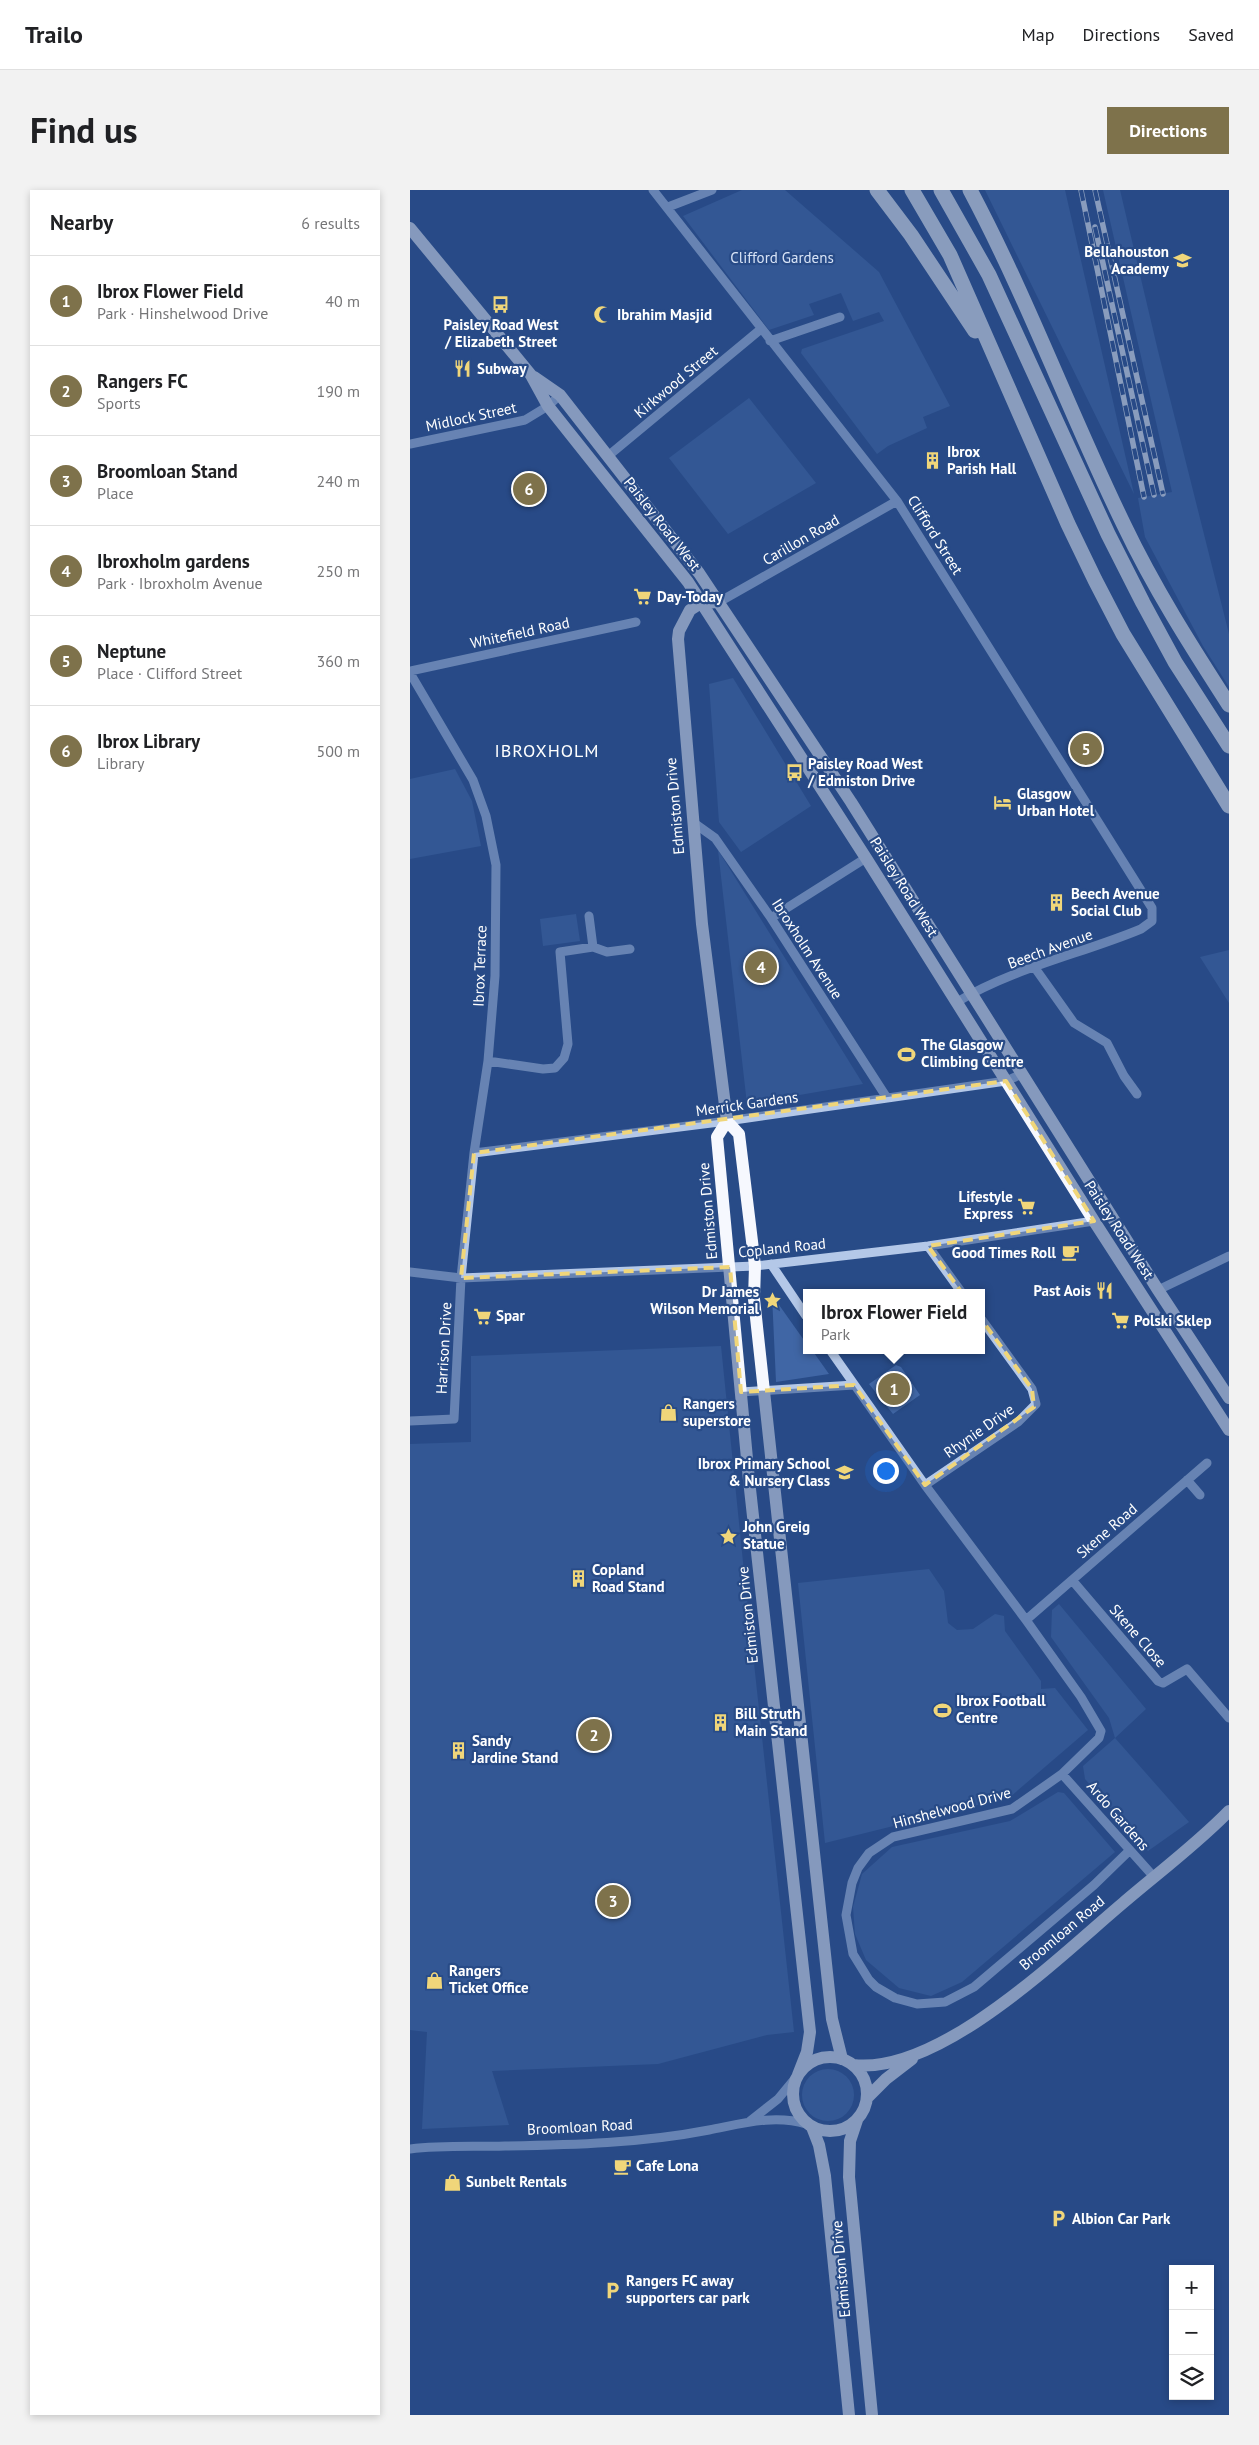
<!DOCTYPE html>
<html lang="en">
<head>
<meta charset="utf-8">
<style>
  :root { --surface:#fff; --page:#f2f2f2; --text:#202124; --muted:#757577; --line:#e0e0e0; --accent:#7e724b }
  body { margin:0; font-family:"PT Sans",sans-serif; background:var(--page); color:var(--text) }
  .controls { position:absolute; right:15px; bottom:15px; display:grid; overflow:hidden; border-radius:0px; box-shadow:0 2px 8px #0003 }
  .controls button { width:45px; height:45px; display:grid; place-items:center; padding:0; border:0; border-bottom:1px solid var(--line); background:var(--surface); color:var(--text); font:25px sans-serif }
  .you { position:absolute; left:475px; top:1280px; width:18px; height:18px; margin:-12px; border:4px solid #fff; border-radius:50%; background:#1a73e8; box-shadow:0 0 0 8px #1a73e833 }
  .badge { display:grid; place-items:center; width:32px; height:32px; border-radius:50%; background:var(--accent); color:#fff; font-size:16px; font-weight:700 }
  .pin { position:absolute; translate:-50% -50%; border:2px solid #fff; box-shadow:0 1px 5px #0006 }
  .popup { position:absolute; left:393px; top:1099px; width:182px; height:65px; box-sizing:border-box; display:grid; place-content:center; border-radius:0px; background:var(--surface); filter:drop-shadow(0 1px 4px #0005); font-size:16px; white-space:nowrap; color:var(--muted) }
  .popup b { font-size:19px; color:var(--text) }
  .popup::after { content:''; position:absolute; left:50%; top:100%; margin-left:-10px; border:10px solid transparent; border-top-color:var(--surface) }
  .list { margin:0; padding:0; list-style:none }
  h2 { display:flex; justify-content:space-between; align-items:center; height:65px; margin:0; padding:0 20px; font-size:21px }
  h2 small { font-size:16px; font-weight:400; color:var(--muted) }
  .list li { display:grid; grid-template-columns:32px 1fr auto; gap:15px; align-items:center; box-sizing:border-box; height:90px; padding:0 20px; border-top:1px solid var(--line) }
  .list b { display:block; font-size:19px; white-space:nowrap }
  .list p { margin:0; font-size:16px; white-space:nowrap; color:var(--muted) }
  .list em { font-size:16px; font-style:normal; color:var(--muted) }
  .icon { flex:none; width:28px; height:28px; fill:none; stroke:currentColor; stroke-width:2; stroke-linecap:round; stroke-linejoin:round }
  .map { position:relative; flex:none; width:819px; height:2225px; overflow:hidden; border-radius:0px }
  header { display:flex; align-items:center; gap:30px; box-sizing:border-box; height:70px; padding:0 25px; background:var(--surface); border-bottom:1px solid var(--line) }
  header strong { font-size:24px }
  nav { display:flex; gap:28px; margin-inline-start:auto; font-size:18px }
  .intro { display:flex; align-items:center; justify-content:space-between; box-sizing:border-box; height:120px; padding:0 30px }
  h1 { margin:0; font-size:35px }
  .button { padding:12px 22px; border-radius:0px; background:var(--accent); color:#fff; font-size:18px; font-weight:700 }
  main { display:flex; gap:30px; padding:0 30px }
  aside { flex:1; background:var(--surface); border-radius:0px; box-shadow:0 2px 8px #0003 }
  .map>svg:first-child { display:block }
  .green { fill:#4066a5 }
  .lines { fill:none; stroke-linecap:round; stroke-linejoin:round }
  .minor { stroke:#b4c8e8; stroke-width:9 }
  .major { stroke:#f6f8fe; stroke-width:12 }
  .highway { stroke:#fff; stroke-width:15 }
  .rail-casing { stroke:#fff; stroke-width:5.5 }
  .rail { stroke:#284b87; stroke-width:4; stroke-dasharray:11; stroke-linecap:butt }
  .marked { fill:none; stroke:#f0d67a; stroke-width:4; stroke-dasharray:10 6; stroke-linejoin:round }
  .labels { text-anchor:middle; stroke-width:4.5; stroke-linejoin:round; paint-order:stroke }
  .poi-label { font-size:15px; font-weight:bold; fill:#fff; stroke:#284b87; text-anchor:start }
  .park-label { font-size:15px; fill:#d7e3f6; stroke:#284b87 }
  .street-label { font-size:15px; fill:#fff; stroke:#284b87 }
  .quarter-label { font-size:18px; letter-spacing:1px; fill:#fff; stroke:#284b87 }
</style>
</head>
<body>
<header>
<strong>Trailo</strong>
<nav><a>Map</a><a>Directions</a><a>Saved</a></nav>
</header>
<div class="intro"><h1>Find us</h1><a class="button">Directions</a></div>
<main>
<aside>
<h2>Nearby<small>6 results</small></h2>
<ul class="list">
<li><span class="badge">1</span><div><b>Ibrox Flower Field</b><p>Park · Hinshelwood Drive</p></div><em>40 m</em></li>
<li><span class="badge">2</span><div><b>Rangers FC</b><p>Sports</p></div><em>190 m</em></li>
<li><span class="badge">3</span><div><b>Broomloan Stand</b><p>Place</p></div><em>240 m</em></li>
<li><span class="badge">4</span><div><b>Ibroxholm gardens</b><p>Park · Ibroxholm Avenue</p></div><em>250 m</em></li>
<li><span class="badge">5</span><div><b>Neptune</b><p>Place · Clifford Street</p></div><em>360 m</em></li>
<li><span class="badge">6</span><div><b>Ibrox Library</b><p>Library</p></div><em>500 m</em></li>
</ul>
</aside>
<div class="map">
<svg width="819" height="2225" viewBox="0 0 819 2225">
  <rect width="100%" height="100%" fill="#284b87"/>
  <path class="green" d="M 332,0 L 375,0 L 469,82 L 540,216 L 513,227 L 517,238 L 478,256 L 467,264 L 391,163 L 392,159 L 474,131 L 469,122 L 443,131 L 431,103 L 399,114 L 404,125 L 359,140 L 273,26 Z
    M 575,0 L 655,0 L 724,304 Z
    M 693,0 L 710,0 L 748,161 L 819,444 L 819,497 L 793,456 L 735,347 L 728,308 L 762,302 Z
    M 339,208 L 406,293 L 318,344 L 259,268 Z
    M 323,488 L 401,616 L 331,662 L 309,632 L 299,494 Z
    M 45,579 L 62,611 L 71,656 L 0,669 L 0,589 Z
    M 308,660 L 453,894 L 337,914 Z
    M 166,724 L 170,751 L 133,756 L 130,729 Z
    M 819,760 L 819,813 L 790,767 Z
    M 362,1105 L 396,1153 L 396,1160 L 402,1160 L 419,1184 L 366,1192 Z
    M 311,1156 L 333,1372 L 384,1842 L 357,1845 L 248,1874 L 82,1881 L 99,1935 L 12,1939 L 17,1842 L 0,1840 L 0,1254 L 61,1252 L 61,1166 Z
    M 486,1175 L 491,1177 L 510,1205 L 483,1224 L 459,1194 Z
    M 519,1379 L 534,1401 L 538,1433 L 547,1440 L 563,1439 L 585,1424 L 594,1426 L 595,1441 L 631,1491 L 631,1499 L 645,1498 L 678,1540 L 600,1607 L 415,1653 L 388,1393 Z
    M 649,1414 L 736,1519 L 705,1548 L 779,1632 L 738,1661 L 675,1589 L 673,1576 L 705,1548 L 699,1528 L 641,1447 L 642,1420 Z
    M 648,1602 L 654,1603 L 705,1662 L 552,1792 L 521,1806 L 489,1798 L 456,1770 L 445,1744 L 443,1717 L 452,1684 L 482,1657 L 600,1631 Z
    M392 1905a26 26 0 1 1 52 0a26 26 0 1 1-52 0Z"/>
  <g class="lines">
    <path class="minor" d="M 243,0 L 487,311 L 742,718 L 742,731 L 731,739 C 671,764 603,778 547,812
      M 258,17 L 302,0
      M 360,151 L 430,127
      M 0,254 L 115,230 L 138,216 L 150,205
      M 198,266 L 351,139
      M 309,412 L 487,311
      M 0,481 L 226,432
      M 0,483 L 63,590 L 76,626 L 86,675 L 85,786 L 78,871 L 64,963 L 51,1088 L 44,1229 L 0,1231
      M 284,633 L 305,648 L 361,728 L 477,908
      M 361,728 L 456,668
      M 183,757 L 197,762 L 220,759
      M 625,778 L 664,833 L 697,853 L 714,886 L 727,904
      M 78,871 L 133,879 L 145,878 L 154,868 L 158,854 L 150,762 L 183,757 L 179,726
      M 64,963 L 317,931 L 596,891 L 612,884
      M 518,1056 L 552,1103
      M 361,1074 L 396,1126
      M 0,1082 L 51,1088 L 345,1076 L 518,1056 L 684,1031
      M 748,1100 L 819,1066
      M 420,1160 L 515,1295 L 616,1430 L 671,1507 L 691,1541 L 689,1548 L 652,1584 L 602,1619 L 483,1647 L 459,1663 L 448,1678 L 442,1693 L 436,1725 L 443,1764 L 459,1790 L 466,1797 L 485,1808 L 507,1814 L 535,1812 L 564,1797 L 684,1695 L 720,1660
      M 331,1202 L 444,1195
      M 777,1290 L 790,1305
      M 515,1295 L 608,1232 L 626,1214 L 622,1199 L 572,1130
      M 662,1390 L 748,1491 L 753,1493 L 777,1479 L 819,1528
      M 616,1430 L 797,1273
      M 652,1584 L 744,1687
      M 340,1931 L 368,1909 L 387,1886
      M 0,1959 C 31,1955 63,1957 95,1956 C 163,1955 232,1953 299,1940 C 331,1934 364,1924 396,1934"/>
    <path class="major" d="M 0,38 L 121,185 L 138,216 L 278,392 L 456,668 L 684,1031 L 819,1240
      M 124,187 L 150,205 L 289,383 L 441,612 L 748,1100 L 819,1208
      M 309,412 L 291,413 L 280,420 L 269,441 L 268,449 L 292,734 L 317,931 L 329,944 L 345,1076 L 344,1109 L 422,1829 L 432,1869
      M 317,931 L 307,947 L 339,1290 L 400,1842 L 397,1862 L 388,1885
      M383 1904a37 37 0 1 1 74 0a37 37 0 1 1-74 0Z
      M 443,1875 C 530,1885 650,1766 713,1713 C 748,1683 787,1654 819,1621
      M 457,1908 L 476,1889 L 502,1869
      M 447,1930 L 440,1951 L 439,1987 L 462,2225
      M 402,1937 L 409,1955 L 415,1986 L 439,2225"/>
    <path class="highway" d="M 467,0 L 501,45 L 565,141
      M 502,0 L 540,65 L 658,334 L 685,390 L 713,444 L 819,616
      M 531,0 L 579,85 L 698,344 L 733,413 L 765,472 L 819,556
      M 560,0 C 618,109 660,224 714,335 C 744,398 781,456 819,515"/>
    <defs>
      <path id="rail" d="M 671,0 L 734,307
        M 685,0 L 753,304
        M 685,37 L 744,305"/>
    </defs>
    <use href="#rail" class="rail-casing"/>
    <use href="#rail" class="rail"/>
  </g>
  <path d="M0 0H819V2225H0ZM 596,891 L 684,1031 L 518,1056 L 622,1199 L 624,1217 L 515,1295 L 444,1195 L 331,1202 L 320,1077 L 51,1088 L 64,963 Z" fill="#284b87" fill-opacity=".55" fill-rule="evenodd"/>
  <path class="marked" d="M 596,891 L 684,1031 L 518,1056 L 622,1199 L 624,1217 L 515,1295 L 444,1195 L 331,1202 L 320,1077 L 51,1088 L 64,963 Z"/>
  <defs>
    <symbol id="school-bare" viewBox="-9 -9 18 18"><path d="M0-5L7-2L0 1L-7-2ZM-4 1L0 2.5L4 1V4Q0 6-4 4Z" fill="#f0d67a" stroke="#284b87" stroke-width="2.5" paint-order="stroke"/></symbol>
    <symbol id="bus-bare" viewBox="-9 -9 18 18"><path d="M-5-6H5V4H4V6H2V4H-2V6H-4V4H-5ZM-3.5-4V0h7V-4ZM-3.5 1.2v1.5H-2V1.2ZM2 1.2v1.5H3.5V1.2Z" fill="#f0d67a" stroke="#284b87" stroke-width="2.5" paint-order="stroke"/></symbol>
    <symbol id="mosque-bare" viewBox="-9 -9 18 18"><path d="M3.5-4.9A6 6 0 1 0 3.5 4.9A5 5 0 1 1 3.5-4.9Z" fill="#f0d67a" stroke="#284b87" stroke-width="2.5" paint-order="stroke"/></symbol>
    <symbol id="restaurant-bare" viewBox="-9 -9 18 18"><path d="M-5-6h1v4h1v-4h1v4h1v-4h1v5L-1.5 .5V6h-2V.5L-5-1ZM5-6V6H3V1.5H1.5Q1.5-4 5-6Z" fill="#f0d67a" stroke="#284b87" stroke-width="2.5" paint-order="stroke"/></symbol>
    <symbol id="building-bare" viewBox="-9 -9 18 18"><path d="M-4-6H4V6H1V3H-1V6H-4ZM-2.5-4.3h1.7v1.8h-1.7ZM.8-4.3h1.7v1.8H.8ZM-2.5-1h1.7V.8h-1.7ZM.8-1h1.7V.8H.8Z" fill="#f0d67a" stroke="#284b87" stroke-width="2.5" paint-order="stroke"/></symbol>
    <symbol id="supermarket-bare" viewBox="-9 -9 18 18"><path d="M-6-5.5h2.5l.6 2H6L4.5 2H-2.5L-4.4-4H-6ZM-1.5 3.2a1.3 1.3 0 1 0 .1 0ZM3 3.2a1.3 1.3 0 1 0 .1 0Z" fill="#f0d67a" stroke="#284b87" stroke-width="2.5" paint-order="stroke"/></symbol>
    <symbol id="hotel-bare" viewBox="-9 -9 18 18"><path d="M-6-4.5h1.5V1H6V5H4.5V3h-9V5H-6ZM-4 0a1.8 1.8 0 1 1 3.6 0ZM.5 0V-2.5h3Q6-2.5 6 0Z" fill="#f0d67a" stroke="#284b87" stroke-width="2.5" paint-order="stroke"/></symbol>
    <symbol id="stadium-bare" viewBox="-9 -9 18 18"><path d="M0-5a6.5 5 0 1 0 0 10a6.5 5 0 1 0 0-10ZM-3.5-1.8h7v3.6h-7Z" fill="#f0d67a" stroke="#284b87" stroke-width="2.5" paint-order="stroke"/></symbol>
    <symbol id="cafe-bare" viewBox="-9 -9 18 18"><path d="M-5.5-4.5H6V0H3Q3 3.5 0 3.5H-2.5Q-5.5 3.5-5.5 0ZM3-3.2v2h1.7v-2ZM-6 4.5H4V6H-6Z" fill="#f0d67a" stroke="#284b87" stroke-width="2.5" paint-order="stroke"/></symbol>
    <symbol id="sight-bare" viewBox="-9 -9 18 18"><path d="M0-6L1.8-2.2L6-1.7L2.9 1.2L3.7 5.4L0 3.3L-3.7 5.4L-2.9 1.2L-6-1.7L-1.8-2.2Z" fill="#f0d67a" stroke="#284b87" stroke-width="2.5" paint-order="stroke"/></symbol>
    <symbol id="shop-bare" viewBox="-9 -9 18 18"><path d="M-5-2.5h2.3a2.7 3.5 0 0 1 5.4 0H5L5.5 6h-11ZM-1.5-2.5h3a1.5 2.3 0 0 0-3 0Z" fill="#f0d67a" stroke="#284b87" stroke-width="2.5" paint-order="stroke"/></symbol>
    <symbol id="parking-bare" viewBox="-9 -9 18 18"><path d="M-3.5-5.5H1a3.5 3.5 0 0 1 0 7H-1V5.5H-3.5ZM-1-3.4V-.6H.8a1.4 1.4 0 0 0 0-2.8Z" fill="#f0d67a" stroke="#284b87" stroke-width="2.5" paint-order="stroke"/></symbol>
  </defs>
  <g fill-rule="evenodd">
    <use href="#school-bare" x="760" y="58" width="25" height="25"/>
    <use href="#bus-bare" x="78" y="102" width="25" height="25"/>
    <use href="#mosque-bare" x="180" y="112" width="25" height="25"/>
    <use href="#restaurant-bare" x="40" y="166" width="25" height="25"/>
    <use href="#building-bare" x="510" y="258" width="25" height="25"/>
    <use href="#supermarket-bare" x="220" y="394" width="25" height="25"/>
    <use href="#bus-bare" x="372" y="570" width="25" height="25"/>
    <use href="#hotel-bare" x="580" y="600" width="25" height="25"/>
    <use href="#building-bare" x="634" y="700" width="25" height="25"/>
    <use href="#stadium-bare" x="484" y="852" width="25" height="25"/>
    <use href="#supermarket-bare" x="604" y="1004" width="25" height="25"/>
    <use href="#cafe-bare" x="648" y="1050" width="25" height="25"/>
    <use href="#restaurant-bare" x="682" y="1088" width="25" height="25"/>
    <use href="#sight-bare" x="350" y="1098" width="25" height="25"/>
    <use href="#supermarket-bare" x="60" y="1114" width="25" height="25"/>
    <use href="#supermarket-bare" x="698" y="1118" width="25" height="25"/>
    <use href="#shop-bare" x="246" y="1210" width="25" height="25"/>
    <use href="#school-bare" x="422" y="1270" width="25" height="25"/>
    <use href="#sight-bare" x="306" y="1334" width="25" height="25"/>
    <use href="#building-bare" x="156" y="1376" width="25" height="25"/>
    <use href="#stadium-bare" x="520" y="1508" width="25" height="25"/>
    <use href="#building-bare" x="298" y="1520" width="25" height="25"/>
    <use href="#building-bare" x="36" y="1548" width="25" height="25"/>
    <use href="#shop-bare" x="12" y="1778" width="25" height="25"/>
    <use href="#cafe-bare" x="200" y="1964" width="25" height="25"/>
    <use href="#shop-bare" x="30" y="1980" width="25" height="25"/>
    <use href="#parking-bare" x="636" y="2016" width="25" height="25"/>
    <use href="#parking-bare" x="190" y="2088" width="25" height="25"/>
  </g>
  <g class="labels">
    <g class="poi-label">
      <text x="759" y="67" text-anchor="end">Bellahouston<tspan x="759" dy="17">Academy</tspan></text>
      <text x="207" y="130">Ibrahim Masjid</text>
      <text x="91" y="140" text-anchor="middle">Paisley Road West<tspan x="91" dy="17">/ Elizabeth Street</tspan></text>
      <text x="67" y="184">Subway</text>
      <text x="537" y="267">Ibrox<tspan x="537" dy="17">Parish Hall</tspan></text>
      <text x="247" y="412">Day-Today</text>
      <text x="398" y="579">Paisley Road West<tspan x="398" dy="17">/ Edmiston Drive</tspan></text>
      <text x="607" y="609">Glasgow<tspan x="607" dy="17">Urban Hotel</tspan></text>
      <text x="661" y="709">Beech Avenue<tspan x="661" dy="17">Social Club</tspan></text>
      <text x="511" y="860">The Glasgow<tspan x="511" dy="17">Climbing Centre</tspan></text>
      <text x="603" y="1012" text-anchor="end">Lifestyle<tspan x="603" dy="17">Express</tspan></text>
      <text x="646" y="1068" text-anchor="end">Good Times Roll</text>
      <text x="681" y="1106" text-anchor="end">Past Aois</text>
      <text x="349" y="1107" text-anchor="end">Dr James<tspan x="349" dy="17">Wilson Memorial</tspan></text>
      <text x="86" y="1131">Spar</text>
      <text x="724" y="1136">Polski Sklep</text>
      <text x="273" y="1219">Rangers<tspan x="273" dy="17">superstore</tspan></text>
      <text x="420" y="1279" text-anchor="end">Ibrox Primary School<tspan x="420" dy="17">&amp; Nursery Class</tspan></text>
      <text x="333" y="1342">John Greig<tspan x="333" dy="17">Statue</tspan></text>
      <text x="182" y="1385">Copland<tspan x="182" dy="17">Road Stand</tspan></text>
      <text x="546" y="1516">Ibrox Football<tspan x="546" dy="17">Centre</tspan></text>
      <text x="325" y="1529">Bill Struth<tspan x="325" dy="17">Main Stand</tspan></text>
      <text x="62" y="1556">Sandy<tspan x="62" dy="17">Jardine Stand</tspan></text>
      <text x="39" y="1786">Rangers<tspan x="39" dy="17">Ticket Office</tspan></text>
      <text x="226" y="1981">Cafe Lona</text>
      <text x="56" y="1997">Sunbelt Rentals</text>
      <text x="662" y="2034">Albion Car Park</text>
      <text x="216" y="2096">Rangers FC away<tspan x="216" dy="17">supporters car park</tspan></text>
    </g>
    <g class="park-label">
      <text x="372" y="73">Clifford Gardens</text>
    </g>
    <g class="street-label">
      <text transform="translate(266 192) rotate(-40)" y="5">Kirkwood Street</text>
      <text transform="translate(61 227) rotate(-12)" y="5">Midlock Street</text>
      <text transform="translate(252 334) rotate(52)" y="5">Paisley Road West</text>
      <text transform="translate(525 345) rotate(58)" y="5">Clifford Street</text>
      <text transform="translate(391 350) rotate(-30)" y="5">Carillon Road</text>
      <text transform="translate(110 443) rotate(-12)" y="5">Whitefield Road</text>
      <text transform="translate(265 616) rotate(-95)" y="5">Edmiston Drive</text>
      <text transform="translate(494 697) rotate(58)" y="5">Paisley Road West</text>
      <text transform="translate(397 759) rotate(57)" y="5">Ibroxholm Avenue</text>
      <text transform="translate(640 759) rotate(-20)" y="5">Beech Avenue</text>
      <text transform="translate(70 776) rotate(-88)" y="5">Ibrox Terrace</text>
      <text transform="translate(337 914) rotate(-8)" y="5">Merrick Gardens</text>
      <text transform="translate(298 1021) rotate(-95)" y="5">Edmiston Drive</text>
      <text transform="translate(709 1040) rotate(57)" y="5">Paisley Road West</text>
      <text transform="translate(372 1058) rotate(-6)" y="5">Copland Road</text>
      <text transform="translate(34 1158) rotate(-87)" y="5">Harrison Drive</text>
      <text transform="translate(569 1241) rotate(-35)" y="5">Rhynie Drive</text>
      <text transform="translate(697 1341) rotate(-41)" y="5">Skene Road</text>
      <text transform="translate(338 1425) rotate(-96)" y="5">Edmiston Drive</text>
      <text transform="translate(728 1446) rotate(49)" y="5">Skene Close</text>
      <text transform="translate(542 1618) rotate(-15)" y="5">Hinshelwood Drive</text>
      <text transform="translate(708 1626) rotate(49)" y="5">Ardo Gardens</text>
      <text transform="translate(652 1743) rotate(-40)" y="5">Broomloan Road</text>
      <text transform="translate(170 1937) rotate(-3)" y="5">Broomloan Road</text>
      <text transform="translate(431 2079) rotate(-95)" y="5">Edmiston Drive</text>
    </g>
    <g class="quarter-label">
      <text x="137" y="567">IBROXHOLM</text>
    </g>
  </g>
</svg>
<div class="controls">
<button>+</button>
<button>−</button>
<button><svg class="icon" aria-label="layers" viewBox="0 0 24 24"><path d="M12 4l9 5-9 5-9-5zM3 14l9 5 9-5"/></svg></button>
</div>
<div class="you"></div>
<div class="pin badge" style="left:484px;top:1199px">1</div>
<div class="popup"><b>Ibrox Flower Field</b>Park</div>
<div class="pin badge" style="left:184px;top:1545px">2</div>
<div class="pin badge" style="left:203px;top:1711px">3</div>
<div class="pin badge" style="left:351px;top:777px">4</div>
<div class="pin badge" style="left:676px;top:559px">5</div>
<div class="pin badge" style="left:119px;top:299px">6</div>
</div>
</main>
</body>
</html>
